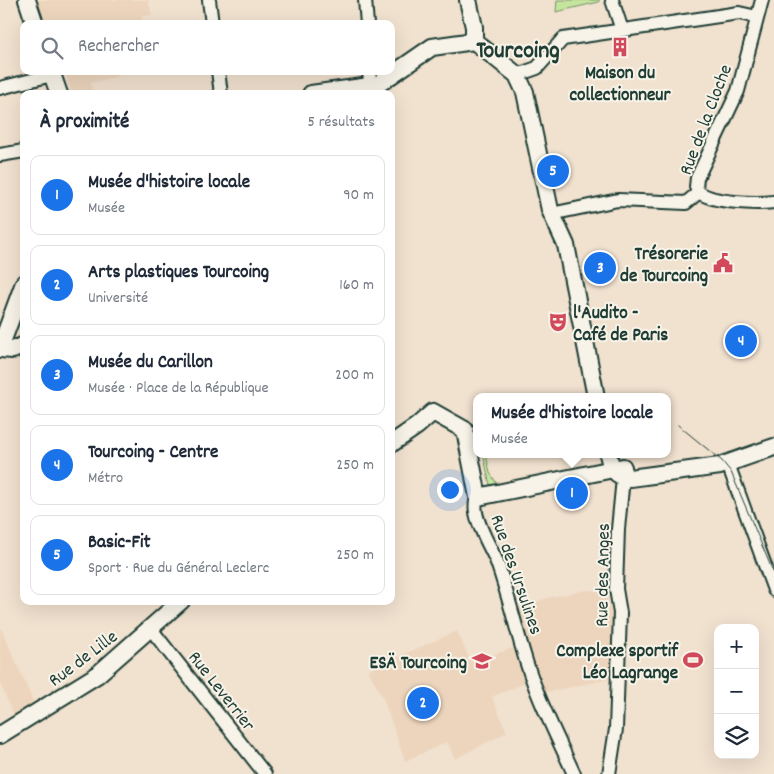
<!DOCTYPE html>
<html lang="fr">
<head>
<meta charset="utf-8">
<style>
  :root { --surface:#fff; --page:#f6f6f7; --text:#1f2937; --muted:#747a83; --line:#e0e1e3; --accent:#1a73e8 }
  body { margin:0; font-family:Dekko,sans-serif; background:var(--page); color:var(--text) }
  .controls { position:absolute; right:15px; bottom:15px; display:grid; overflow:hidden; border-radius:10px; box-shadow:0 5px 20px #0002 }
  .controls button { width:45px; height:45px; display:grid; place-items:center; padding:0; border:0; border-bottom:1px solid var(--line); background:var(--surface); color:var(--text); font:25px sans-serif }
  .you { position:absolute; left:449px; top:489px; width:18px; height:18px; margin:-12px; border:4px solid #fff; border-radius:50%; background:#1a73e8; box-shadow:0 0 0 8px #1a73e833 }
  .badge { display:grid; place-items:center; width:32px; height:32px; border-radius:50%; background:var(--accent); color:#fff; font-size:16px; font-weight:700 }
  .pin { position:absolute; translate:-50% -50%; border:2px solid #fff; box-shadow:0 1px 5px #0006 }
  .popup { position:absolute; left:473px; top:393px; width:198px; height:65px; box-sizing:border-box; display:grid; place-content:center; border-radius:10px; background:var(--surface); filter:drop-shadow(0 1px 4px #0005); font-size:16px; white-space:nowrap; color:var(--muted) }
  .popup b { font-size:19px; color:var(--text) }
  .popup::after { content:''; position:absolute; left:50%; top:100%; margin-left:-10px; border:10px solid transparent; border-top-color:var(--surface) }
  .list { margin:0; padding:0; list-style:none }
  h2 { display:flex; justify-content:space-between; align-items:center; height:65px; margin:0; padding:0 20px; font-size:21px }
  h2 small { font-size:16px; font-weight:400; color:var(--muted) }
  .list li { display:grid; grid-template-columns:32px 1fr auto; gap:15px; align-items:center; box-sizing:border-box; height:80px; margin:0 10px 10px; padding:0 10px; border:1px solid var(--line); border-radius:10px }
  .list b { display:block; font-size:19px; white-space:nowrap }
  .list p { margin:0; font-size:16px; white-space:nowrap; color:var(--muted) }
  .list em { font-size:16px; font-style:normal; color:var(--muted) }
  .icon { flex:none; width:28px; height:28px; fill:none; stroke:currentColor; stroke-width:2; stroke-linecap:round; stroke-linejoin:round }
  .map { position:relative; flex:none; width:774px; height:774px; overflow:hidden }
  .search { position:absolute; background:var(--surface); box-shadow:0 5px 20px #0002; left:20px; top:20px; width:375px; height:55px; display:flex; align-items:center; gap:12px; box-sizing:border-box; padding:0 18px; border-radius:10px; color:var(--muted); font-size:19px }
  .panel { position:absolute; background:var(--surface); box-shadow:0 5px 20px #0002; left:20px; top:90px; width:375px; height:515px; border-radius:10px }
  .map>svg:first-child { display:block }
  .built { fill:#edd5bd }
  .green { fill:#c5e59e; stroke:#729169 }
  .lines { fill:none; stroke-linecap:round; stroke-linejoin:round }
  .minor-casing { stroke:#1f3d34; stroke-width:16 }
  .major-casing { stroke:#1f3d34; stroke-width:20 }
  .minor { stroke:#f7f3e8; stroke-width:12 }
  .major { stroke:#f7f3e8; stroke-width:16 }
  .tram { stroke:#1f3d34; stroke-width:1 }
  .labels { text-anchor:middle; stroke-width:4; stroke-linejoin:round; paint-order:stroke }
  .poi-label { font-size:19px; font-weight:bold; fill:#1f3d34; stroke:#f7f3e8; text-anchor:end }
  .street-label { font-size:19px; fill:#1f3d34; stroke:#f7f3e8 }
  .district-label { font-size:24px; font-weight:bold; fill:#1f3d34; stroke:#f7f3e8 }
</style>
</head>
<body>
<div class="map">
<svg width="774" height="774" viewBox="0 0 774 774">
  <rect width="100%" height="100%" fill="#f1e1cf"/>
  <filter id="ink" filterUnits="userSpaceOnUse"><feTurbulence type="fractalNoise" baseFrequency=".02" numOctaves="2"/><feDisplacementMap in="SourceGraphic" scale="10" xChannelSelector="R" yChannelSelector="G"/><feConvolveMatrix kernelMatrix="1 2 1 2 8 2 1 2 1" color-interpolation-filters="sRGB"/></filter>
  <g filter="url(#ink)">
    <path class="built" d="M 36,0 L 148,0 L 152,15 L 142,16 L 143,24 L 41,24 Z
      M 65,71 L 124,71 L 118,73 L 118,76 L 91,83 L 92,89 L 87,94 L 72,94 Z
      M 586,590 L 608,592 L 607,607 L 615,606 L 610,679 L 543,693 L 515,609 L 547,598 Z
      M 0,626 L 35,705 L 14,716 L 0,683 Z
      M 457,631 L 471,662 L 516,647 L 529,681 L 492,697 L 507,732 L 455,759 L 447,742 L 405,761 L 383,698 L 368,670 Z"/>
    <path class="green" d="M 557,0 L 599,0 L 599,2 L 556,12 Z
      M 483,454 L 486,454 L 490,473 L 497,484 L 490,485 Z"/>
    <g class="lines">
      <defs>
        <path id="minor" d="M 209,0 L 212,24
          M 365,0 L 367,24
          M 612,0 L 622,30
          M 218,71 L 221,94
          M 369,71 L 371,94
          M 517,75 L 537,68 L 563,39 L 739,13 L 757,17
          M 0,88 L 52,75
          M 0,155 L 24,151
          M 699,192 L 696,187 L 697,178 L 738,91 L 762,0
          M 699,192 C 712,203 757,204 774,202
          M 551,214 L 618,200 L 686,203 L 699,192
          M 728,464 L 774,590
          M 478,497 C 468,511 490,546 496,560 C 507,590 514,621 523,651 C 535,694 556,734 574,774
          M 151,629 L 265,774
          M 609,774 L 616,729 L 620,613 L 616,589 L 618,529 L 624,468"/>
        <path id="major" d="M 27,0 L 35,24
          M 468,0 L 474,27 L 474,41
          M 474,41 L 517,75 L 525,92 L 550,210 L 566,245 L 596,397
          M 51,71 L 59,94
          M 311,94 L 377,85 L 432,47 L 474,41
          M 0,348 L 24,283
          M 0,349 L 13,350 L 24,345
          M 465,430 L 478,497 L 623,467
          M 391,444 L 417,426 L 433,412 L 465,430
          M 608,454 C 611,468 615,477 630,478 L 720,466 L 774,447
          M 0,735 L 97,675 L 181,601"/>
      </defs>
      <use href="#minor" class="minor-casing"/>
      <use href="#major" class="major-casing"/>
      <use href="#minor" class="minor"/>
      <use href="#major" class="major"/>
      <path class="tram" d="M 678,425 L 722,461 L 731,472 L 774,574"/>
    </g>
  </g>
  <defs>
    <symbol id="building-bare" viewBox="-9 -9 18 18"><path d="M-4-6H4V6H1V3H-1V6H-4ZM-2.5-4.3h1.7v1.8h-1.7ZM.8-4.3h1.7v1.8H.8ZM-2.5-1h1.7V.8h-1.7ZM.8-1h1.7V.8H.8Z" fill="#d1495b" stroke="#f7f3e8" stroke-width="2.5" paint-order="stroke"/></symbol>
    <symbol id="civic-bare" viewBox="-9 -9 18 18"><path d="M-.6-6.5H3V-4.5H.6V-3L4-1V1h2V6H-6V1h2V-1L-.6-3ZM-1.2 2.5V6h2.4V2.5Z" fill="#d1495b" stroke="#f7f3e8" stroke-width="2.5" paint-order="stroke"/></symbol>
    <symbol id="theatre-bare" viewBox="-9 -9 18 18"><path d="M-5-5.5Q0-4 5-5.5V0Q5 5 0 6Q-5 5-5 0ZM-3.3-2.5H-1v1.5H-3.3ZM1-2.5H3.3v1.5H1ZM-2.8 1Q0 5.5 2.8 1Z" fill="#d1495b" stroke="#f7f3e8" stroke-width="2.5" paint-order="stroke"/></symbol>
    <symbol id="stadium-bare" viewBox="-9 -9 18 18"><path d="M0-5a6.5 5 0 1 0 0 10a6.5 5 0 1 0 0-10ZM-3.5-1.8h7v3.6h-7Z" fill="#d1495b" stroke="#f7f3e8" stroke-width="2.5" paint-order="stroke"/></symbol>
    <symbol id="school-bare" viewBox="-9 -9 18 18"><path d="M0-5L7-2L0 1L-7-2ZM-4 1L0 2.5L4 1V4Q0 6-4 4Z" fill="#d1495b" stroke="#f7f3e8" stroke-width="2.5" paint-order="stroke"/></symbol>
  </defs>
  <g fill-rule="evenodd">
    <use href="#building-bare" x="606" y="33" width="28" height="28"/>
    <use href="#civic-bare" x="709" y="249" width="28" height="28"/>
    <use href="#theatre-bare" x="544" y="308" width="28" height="28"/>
    <use href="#stadium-bare" x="679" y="646" width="28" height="28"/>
    <use href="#school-bare" x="468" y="647" width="28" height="28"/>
  </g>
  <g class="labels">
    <g class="poi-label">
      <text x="620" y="78" text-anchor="middle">Maison du<tspan x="620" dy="22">collectionneur</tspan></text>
      <text x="708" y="259">Trésorerie<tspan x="708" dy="22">de Tourcoing</tspan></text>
      <text x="573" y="318" text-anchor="start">l'Audito -<tspan x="573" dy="22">Café de Paris</tspan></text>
      <text x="678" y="656">Complexe sportif<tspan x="678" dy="22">Léo Lagrange</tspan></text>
      <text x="467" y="668">ESÄ Tourcoing</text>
    </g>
    <g class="street-label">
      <text transform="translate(704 119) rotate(-69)" y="7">Rue de la Cloche</text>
      <text transform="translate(518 574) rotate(71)" y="7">Rue des Ursulines</text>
      <text transform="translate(601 575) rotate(-89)" y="7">Rue des Anges</text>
      <text transform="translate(82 657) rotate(-37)" y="7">Rue de Lille</text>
      <text transform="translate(223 690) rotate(52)" y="7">Rue Leverrier</text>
    </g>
    <g class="district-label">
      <text x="518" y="57">Tourcoing</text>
    </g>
  </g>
</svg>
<div class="controls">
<button>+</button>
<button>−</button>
<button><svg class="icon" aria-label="layers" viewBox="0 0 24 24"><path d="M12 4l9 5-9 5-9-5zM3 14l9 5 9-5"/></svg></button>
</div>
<div class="you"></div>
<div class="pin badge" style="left:572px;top:493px">1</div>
<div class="popup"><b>Musée d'histoire locale</b>Musée</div>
<div class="pin badge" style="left:423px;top:703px">2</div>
<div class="pin badge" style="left:600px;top:268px">3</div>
<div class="pin badge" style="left:741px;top:341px">4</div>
<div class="pin badge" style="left:553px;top:171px">5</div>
<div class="search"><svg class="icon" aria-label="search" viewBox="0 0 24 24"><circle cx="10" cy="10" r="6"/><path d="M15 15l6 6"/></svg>Rechercher</div>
<section class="panel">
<h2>À proximité<small>5 résultats</small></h2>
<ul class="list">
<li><span class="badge">1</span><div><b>Musée d'histoire locale</b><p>Musée</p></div><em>90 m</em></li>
<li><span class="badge">2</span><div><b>Arts plastiques Tourcoing</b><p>Université</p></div><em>160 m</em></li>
<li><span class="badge">3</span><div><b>Musée du Carillon</b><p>Musée · Place de la République</p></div><em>200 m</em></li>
<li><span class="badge">4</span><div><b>Tourcoing - Centre</b><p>Métro</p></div><em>250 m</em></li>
<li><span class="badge">5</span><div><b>Basic-Fit</b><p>Sport · Rue du Général Leclerc</p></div><em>250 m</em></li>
</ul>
</section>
</div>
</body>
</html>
